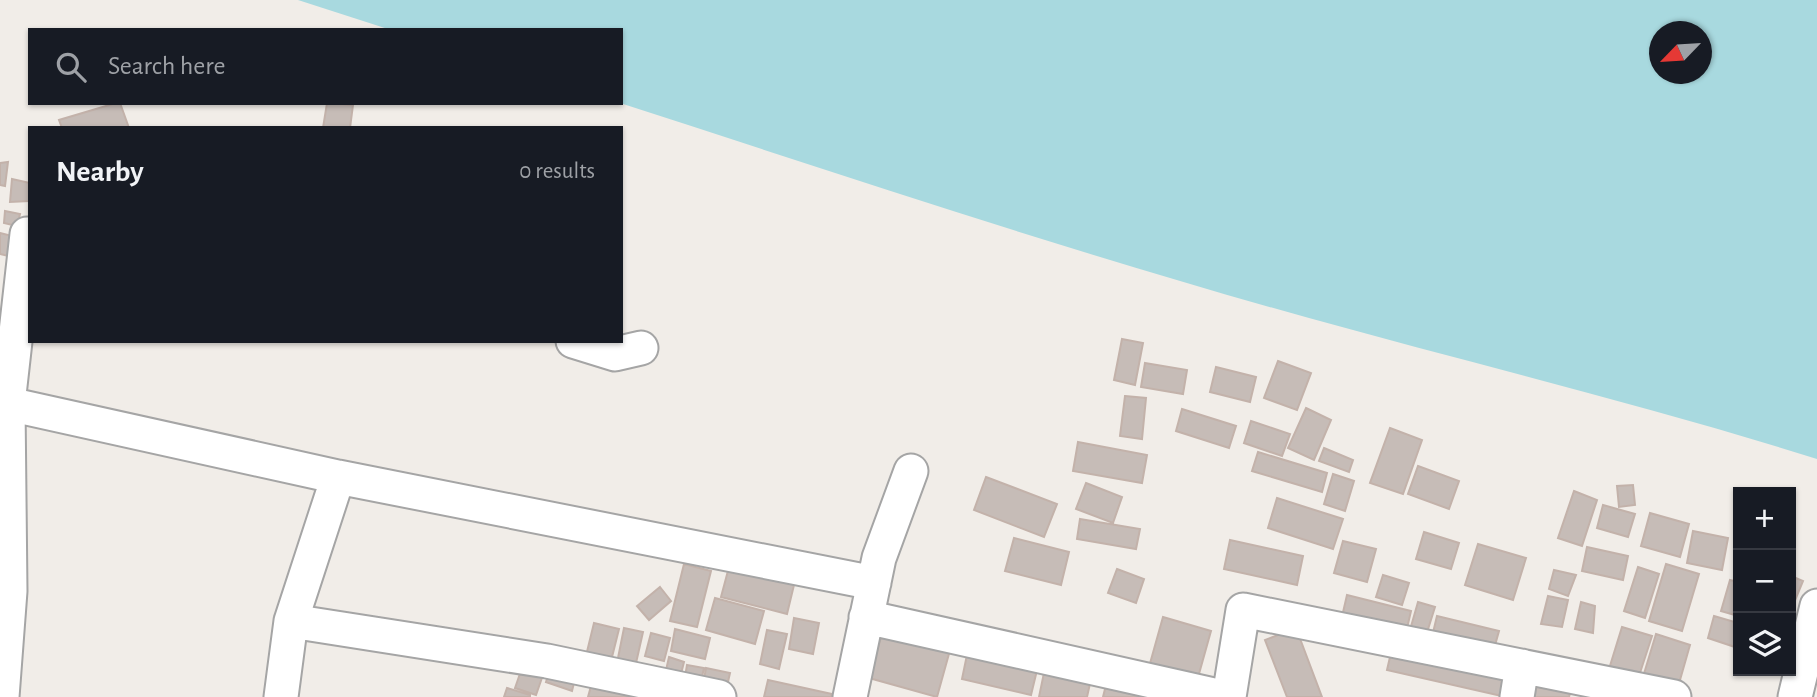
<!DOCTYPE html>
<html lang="en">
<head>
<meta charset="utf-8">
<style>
  :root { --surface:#171b24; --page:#20242c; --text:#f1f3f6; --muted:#9ea1a6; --line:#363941 }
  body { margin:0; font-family:"Alegreya Sans",sans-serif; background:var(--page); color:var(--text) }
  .controls { position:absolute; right:21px; bottom:21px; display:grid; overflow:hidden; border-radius:0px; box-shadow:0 2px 5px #0004 }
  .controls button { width:63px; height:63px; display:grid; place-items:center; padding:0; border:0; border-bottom:2px solid var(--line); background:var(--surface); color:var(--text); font:35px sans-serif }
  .compass { position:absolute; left:1649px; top:21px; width:63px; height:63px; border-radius:50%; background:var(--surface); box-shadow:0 2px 5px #0004; rotate:245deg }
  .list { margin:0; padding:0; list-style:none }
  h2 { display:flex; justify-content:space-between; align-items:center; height:91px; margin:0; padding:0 28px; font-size:30px }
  h2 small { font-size:23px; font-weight:400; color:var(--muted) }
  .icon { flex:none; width:38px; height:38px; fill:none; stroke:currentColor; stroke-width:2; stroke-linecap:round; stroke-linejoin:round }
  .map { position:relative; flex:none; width:1817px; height:697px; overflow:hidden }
  .search { position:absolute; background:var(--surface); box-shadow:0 2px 5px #0004; left:28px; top:28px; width:595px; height:77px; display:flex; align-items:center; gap:18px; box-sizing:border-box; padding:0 24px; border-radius:0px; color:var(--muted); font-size:26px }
  .panel { position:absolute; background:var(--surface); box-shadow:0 2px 5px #0004; left:28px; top:126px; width:595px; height:217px; border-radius:0px }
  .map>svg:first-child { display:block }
  .water { fill:#a8d9df; fill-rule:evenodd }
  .building { fill:#c6bcb7; stroke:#c3b2aa; stroke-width:2 }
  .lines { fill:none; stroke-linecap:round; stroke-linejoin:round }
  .street-casing { stroke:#a5a5a5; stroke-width:37 }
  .street { stroke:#fff; stroke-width:33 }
</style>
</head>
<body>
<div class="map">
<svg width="1817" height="697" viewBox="0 0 1817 697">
  <rect width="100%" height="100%" fill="#f1ede8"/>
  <path class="water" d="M 298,0 L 1817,0 L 1817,459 C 1649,406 1478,365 1309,318 C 1077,254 849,177 620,103 L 621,30 L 391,30 ZM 1660,32 L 1702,32 L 1702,74 L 1660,74 Z"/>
  <path class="building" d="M 116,103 L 120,103 L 129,128 L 62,128 L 59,120 Z
    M 327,103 L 353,105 L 350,128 L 323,128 Z
    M 8,162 L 5,186 L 0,185 L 0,163 Z
    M 12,179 L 30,183 L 29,201 L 10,202 Z
    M 5,211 L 20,214 L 17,226 L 4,223 Z
    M 0,233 L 24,239 L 21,259 L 0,254 Z
    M 1122,339 L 1143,343 L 1135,385 L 1114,380 Z
    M 1278,361 L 1311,373 L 1297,410 L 1264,398 Z
    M 1145,363 L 1187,370 L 1183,394 L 1141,387 Z
    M 1216,367 L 1256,377 L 1250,402 L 1210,392 Z
    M 1125,396 L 1146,398 L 1142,439 L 1120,436 Z
    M 1306,408 L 1331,420 L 1314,460 L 1288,448 Z
    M 1182,409 L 1236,426 L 1229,448 L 1176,431 Z
    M 1251,421 L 1290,434 L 1282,456 L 1244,443 Z
    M 1390,428 L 1422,440 L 1403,494 L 1370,483 Z
    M 1078,442 L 1147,455 L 1142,483 L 1073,471 Z
    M 1324,448 L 1353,460 L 1349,472 L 1319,461 Z
    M 1258,452 L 1327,473 L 1322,492 L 1252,471 Z
    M 1418,466 L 1459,481 L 1449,509 L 1408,494 Z
    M 1333,474 L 1354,481 L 1345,511 L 1324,504 Z
    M 986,477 L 1057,504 L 1044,537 L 974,510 Z
    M 1086,483 L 1122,497 L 1113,523 L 1076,509 Z
    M 1633,485 L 1635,505 L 1619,507 L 1617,486 Z
    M 1574,491 L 1597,500 L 1582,546 L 1558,538 Z
    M 1277,498 L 1343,519 L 1333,549 L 1268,528 Z
    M 1603,505 L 1635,514 L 1628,537 L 1597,528 Z
    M 1650,513 L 1689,524 L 1680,557 L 1641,546 Z
    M 1080,519 L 1140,529 L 1136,549 L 1077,539 Z
    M 1693,531 L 1728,538 L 1722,570 L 1687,563 Z
    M 1424,532 L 1459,543 L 1451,569 L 1416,559 Z
    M 1014,538 L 1069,552 L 1061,585 L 1005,571 Z
    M 1230,540 L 1303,556 L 1297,585 L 1224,569 Z
    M 1343,541 L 1376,549 L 1367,582 L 1334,573 Z
    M 1478,544 L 1526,558 L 1513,600 L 1465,585 Z
    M 1587,547 L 1628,556 L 1623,580 L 1582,571 Z
    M 684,564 L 711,571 L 697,627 L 670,621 Z
    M 1666,564 L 1699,574 L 1682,631 L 1649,621 Z
    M 729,567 L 794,585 L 787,614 L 721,597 Z
    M 1638,567 L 1659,574 L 1645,618 L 1624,611 Z
    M 1117,569 L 1144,579 L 1136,603 L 1108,593 Z
    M 1554,570 L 1576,575 L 1568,596 L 1549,589 Z
    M 1383,575 L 1409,583 L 1402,605 L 1376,597 Z
    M 1791,576 L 1803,581 L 1791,610 Z
    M 1730,580 L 1738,582 L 1738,616 L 1721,611 Z
    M 660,587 L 671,601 L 649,620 L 637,606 Z
    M 1347,595 L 1411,611 L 1405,637 L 1341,621 Z
    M 1548,596 L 1568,600 L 1562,627 L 1541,624 Z
    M 715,598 L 764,611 L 755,644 L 706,630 Z
    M 1418,602 L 1435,607 L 1424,642 L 1408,637 Z
    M 1581,602 L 1595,606 L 1593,633 L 1575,629 Z
    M 1437,616 L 1499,631 L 1492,656 L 1431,641 Z
    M 1714,616 L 1738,623 L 1738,648 L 1708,638 Z
    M 1163,617 L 1211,631 L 1197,681 L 1149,667 Z
    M 794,618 L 819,623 L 813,654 L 789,649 Z
    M 594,623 L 619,629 L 610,665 L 585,660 Z
    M 885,624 L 952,643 L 937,697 L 869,678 Z
    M 1622,627 L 1652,636 L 1638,679 L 1609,669 Z
    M 624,628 L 643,632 L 634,672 L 616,668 Z
    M 1296,628 L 1322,697 L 1287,697 L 1265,640 Z
    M 675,629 L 710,638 L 705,659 L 671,651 Z
    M 767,630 L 787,634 L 779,669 L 760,664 Z
    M 651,633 L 670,638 L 664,661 L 645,656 Z
    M 1656,634 L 1690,645 L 1678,687 L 1643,677 Z
    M 1393,644 L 1515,672 L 1506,697 L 1387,670 Z
    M 968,650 L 1038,666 L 1031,695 L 962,679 Z
    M 669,657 L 684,662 L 679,682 L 664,679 Z
    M 523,665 L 544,672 L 536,695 L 515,688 Z
    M 687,665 L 704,668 L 700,686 L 684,683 Z
    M 551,666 L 576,675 L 572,691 L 546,682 Z
    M 706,668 L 730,673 L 725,695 L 702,690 Z
    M 1045,668 L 1091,679 L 1087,697 L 1039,697 Z
    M 1523,674 L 1572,687 L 1569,697 L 1516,697 Z
    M 594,675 L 641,697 L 588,697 Z
    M 1108,677 L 1186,697 L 1103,697 Z
    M 768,680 L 832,694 L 831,697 L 764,697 Z
    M 507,688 L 530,695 L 530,697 L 504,697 Z"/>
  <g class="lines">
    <defs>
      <path id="street" d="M 573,341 L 615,354 L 641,348
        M 0,402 L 338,477 L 874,583
        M 866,617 L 1223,697
        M 291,621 L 547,661 L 719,697
        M 2,697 L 10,591 L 8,404 L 27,234 L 30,234
        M 281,697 L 291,621 L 338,477
        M 850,697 L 879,558 L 911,471
        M 1229,697 L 1243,610 L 1674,697
        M 1517,697 L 1522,666
        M 1795,697 L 1817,606"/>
    </defs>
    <use href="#street" class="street-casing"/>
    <use href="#street" class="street"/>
  </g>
</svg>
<div class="controls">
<button>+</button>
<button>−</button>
<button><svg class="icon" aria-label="layers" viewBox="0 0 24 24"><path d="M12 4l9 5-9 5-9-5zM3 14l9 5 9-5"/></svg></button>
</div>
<svg class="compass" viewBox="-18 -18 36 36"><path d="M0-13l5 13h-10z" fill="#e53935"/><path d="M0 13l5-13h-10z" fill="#9ea1a6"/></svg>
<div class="search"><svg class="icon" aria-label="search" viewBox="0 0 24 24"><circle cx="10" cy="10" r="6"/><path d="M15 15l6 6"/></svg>Search here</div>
<section class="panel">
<h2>Nearby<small>0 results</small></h2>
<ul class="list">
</ul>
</section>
</div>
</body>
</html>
